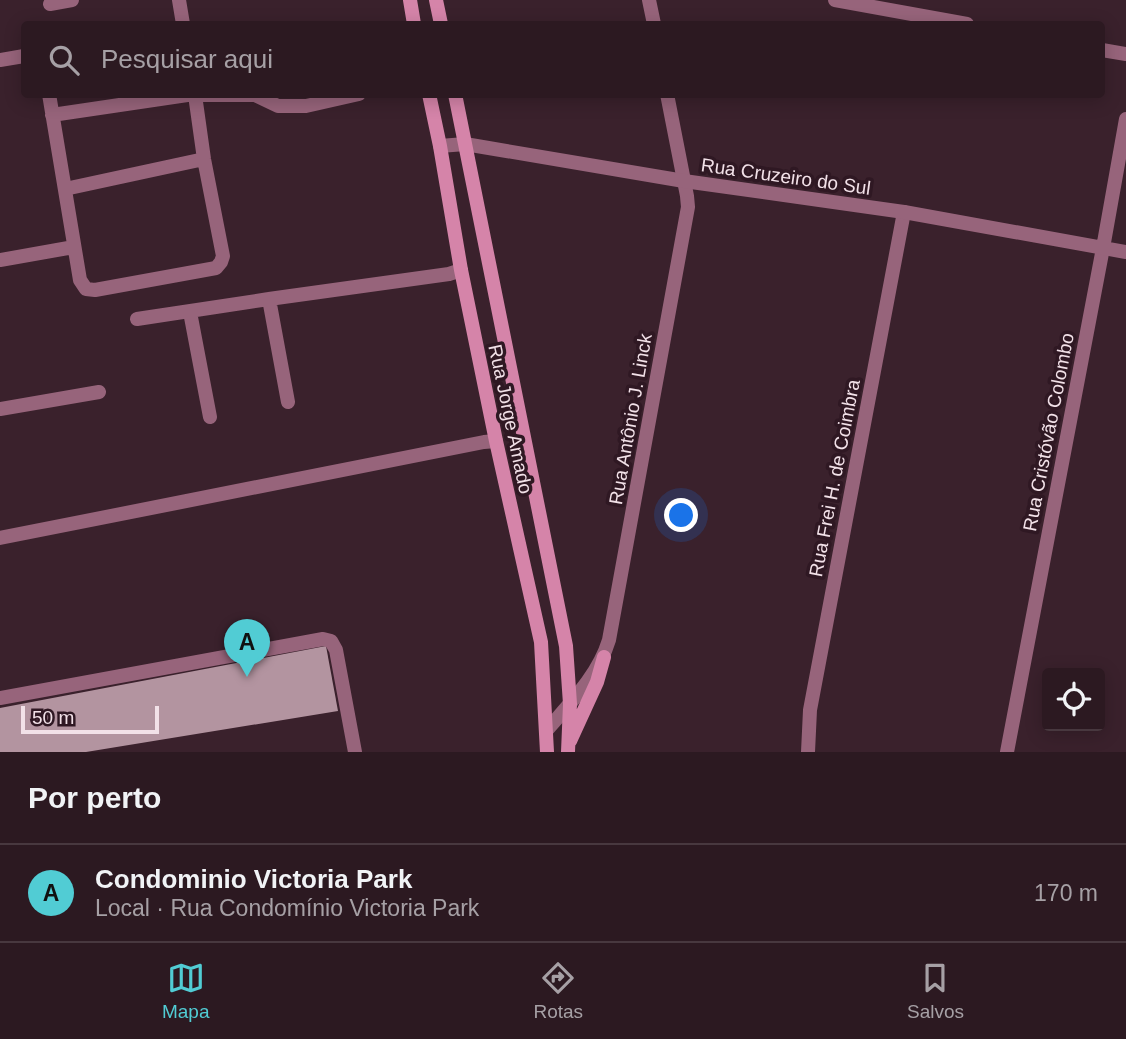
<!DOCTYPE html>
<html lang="pt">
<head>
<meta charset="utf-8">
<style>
  :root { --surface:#2c1921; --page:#38262e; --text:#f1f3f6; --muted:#a6a0a5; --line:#48383f; --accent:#51ccd4 }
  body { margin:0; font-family:Arial,sans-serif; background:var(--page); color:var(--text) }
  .controls { position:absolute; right:21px; bottom:21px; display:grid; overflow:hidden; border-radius:7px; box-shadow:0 4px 18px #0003 }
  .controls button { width:63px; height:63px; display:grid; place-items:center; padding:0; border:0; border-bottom:2px solid var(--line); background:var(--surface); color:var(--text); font:35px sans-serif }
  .scale { position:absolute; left:21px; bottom:18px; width:138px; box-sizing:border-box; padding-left:7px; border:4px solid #f2e1e8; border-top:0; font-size:19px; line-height:24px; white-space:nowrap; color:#f2e1e8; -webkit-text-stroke:5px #2f1823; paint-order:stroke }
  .you { position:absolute; left:682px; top:516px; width:24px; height:24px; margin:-18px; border:5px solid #fff; border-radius:50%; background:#1a73e8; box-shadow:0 0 0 10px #1a73e833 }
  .badge { display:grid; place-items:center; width:46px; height:46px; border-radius:50%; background:var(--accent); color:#111; font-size:23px; font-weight:700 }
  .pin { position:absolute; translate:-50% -58px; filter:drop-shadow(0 2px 4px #0008) }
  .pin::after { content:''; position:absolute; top:37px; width:24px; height:21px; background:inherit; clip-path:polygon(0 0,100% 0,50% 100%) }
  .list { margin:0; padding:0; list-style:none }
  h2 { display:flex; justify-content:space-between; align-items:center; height:91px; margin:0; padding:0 28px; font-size:30px }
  h2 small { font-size:23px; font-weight:400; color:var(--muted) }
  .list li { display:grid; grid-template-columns:46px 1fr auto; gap:21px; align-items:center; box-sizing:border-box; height:98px; padding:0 28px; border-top:2px solid var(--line) }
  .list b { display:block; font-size:26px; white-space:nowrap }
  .list p { margin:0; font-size:23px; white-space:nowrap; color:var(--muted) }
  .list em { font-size:23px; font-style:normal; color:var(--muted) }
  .icon { flex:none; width:38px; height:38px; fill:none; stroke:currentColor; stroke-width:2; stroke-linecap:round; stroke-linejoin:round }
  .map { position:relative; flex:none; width:1126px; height:752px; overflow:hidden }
  .search { position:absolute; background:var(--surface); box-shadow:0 4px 18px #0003; left:21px; right:21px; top:21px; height:77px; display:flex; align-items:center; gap:18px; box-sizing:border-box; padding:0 24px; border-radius:7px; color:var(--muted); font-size:26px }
  .sheet { height:189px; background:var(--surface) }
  nav { display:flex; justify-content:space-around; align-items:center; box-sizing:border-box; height:98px; border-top:2px solid var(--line); background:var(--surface); font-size:19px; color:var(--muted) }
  nav a { display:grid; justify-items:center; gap:4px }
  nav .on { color:var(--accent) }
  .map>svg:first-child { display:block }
  .building { fill:#b394a0 }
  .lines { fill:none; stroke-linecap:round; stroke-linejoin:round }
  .minor { stroke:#97647b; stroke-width:14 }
  .tertiary { stroke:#97647b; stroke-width:14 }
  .secondary { stroke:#d584a9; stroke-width:14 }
  .labels { text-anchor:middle; stroke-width:7; stroke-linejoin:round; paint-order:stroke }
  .street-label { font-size:19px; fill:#f2e1e8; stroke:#2f1823 }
</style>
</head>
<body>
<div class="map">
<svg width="1126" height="752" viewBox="0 0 1126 752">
  <rect width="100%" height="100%" fill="#3a212c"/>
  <path class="building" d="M 326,646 L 338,711 L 86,752 L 0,752 L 0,708 Z"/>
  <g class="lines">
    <path class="minor" d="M 179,0 L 183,24
      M 649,0 L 654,24
      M 835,0 L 967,24
      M 50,4 L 72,0
      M 1102,50 L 1126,54
      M 0,60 L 24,56
      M 49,94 L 80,280 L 86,289 L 95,290 L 216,268 L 221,262 L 223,256 L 204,159 L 195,95 L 255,95 L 278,106 L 306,106 L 359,94
      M 52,115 L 194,94
      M 65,189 L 204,159
      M 0,260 L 74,247
      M 269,299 L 288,402
      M 190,312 L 210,417
      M 137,319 L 269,299 L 449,274 L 461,270
      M 0,409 L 99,392
      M 0,538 L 484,442 L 496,441
      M 0,698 L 323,639 L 331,641 L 336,650 L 355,752
      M 546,731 C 570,703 598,676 609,640 L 688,207 L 687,196 L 667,94
      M 808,752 L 810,710 L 904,212
      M 1007,752 L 1103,248"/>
    <path class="tertiary" d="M 440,146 L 465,144 L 684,181 L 904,212 L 1126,252
      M 1103,248 L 1126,119"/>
    <path class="secondary" d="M 410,0 L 414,24
      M 436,0 L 441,24
      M 429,94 L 440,146 L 461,270 L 496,441 L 541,642 L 547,752
      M 455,94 L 566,646 L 570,704 L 568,752
      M 570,741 L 597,682 L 604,657"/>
  </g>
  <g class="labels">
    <g class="street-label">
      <text transform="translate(786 176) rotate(8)" y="7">Rua Cruzeiro do Sul</text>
      <text transform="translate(511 419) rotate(78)" y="7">Rua Jorge Amado</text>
      <text transform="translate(630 419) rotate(-80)" y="7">Rua Antônio J. Linck</text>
      <text transform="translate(1048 432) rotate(-79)" y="7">Rua Cristóvão Colombo</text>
      <text transform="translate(834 478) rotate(-79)" y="7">Rua Frei H. de Coimbra</text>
    </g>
  </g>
</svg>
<div class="controls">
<button><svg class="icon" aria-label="locate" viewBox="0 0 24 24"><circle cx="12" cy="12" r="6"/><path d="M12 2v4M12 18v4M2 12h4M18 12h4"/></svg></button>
</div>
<div class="scale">50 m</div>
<div class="you"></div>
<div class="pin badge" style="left:247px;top:677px">A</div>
<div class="search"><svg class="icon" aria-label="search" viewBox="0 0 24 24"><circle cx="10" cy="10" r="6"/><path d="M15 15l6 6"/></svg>Pesquisar aqui</div>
</div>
<section class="sheet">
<h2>Por perto<small></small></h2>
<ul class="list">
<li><span class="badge">A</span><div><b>Condominio Victoria Park</b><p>Local · Rua Condomínio Victoria Park</p></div><em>170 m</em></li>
</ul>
</section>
<nav>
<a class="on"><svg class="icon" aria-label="map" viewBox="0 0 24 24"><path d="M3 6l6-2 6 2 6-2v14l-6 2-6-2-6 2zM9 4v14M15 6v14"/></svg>Mapa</a>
<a><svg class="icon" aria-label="directions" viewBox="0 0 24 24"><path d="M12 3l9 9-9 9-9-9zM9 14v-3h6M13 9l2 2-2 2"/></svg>Rotas</a>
<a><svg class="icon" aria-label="saved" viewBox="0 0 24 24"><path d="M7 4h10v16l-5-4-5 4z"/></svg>Salvos</a>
</nav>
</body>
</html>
